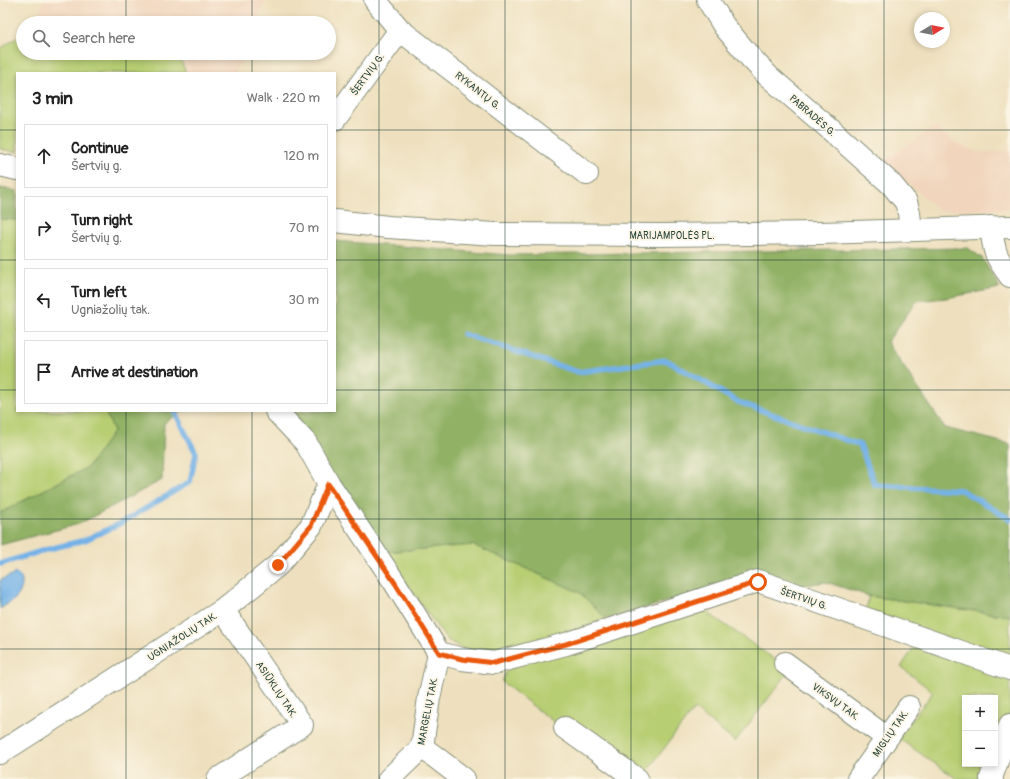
<!DOCTYPE html>
<html lang="en">
<head>
<meta charset="utf-8">
<style>
  :root { --surface:#fff; --page:#f2f2f2; --text:#222; --muted:#767676; --line:#e0e0e0 }
  body { margin:0; font-family:Pangolin,sans-serif; background:var(--page); color:var(--text) }
  .controls { position:absolute; right:12px; bottom:12px; display:grid; overflow:hidden; border-radius:0px; box-shadow:0 2px 6px #0003 }
  .controls button { width:36px; height:36px; display:grid; place-items:center; padding:0; border:0; border-bottom:1px solid var(--line); background:var(--surface); color:var(--text); font:20px sans-serif }
  .compass { position:absolute; left:914px; top:12px; width:36px; height:36px; border-radius:50%; background:var(--surface); box-shadow:0 2px 6px #0003; rotate:80deg }
  .stop { position:absolute; width:12px; height:12px; margin:-9px; border:3px solid #ea580c; border-radius:50%; background:#fff }
  .stop.end { background:#ea580c; border-color:#fff; box-shadow:0 1px 4px #0008 }
  .list { margin:0; padding:0; list-style:none }
  h2 { display:flex; justify-content:space-between; align-items:center; height:52px; margin:0; padding:0 16px; font-size:17px }
  h2 small { font-size:13px; font-weight:400; color:var(--muted) }
  .list li { display:grid; grid-template-columns:26px 1fr auto; gap:12px; align-items:center; box-sizing:border-box; height:64px; margin:0 8px 8px; padding:0 8px; border:1px solid var(--line); border-radius:0px }
  .list b { display:block; font-size:15px; white-space:nowrap }
  .list p { margin:0; font-size:13px; white-space:nowrap; color:var(--muted) }
  .list em { font-size:13px; font-style:normal; color:var(--muted) }
  .icon { flex:none; width:22px; height:22px; fill:none; stroke:currentColor; stroke-width:2; stroke-linecap:round; stroke-linejoin:round }
  .map { position:relative; flex:none; width:1010px; height:779px; overflow:hidden }
  .search { position:absolute; background:var(--surface); box-shadow:0 2px 6px #0003; left:16px; top:16px; width:320px; height:44px; display:flex; align-items:center; gap:10px; box-sizing:border-box; padding:0 14px; border-radius:22px; color:var(--muted); font-size:15px }
  .panel { position:absolute; background:var(--surface); box-shadow:0 2px 6px #0003; left:16px; top:72px; width:320px; height:340px; border-radius:0px }
  .map>svg:first-child { display:block }
  .built { fill:#f1d5bd }
  .green { fill:#b7ce73; stroke:#6b8654 }
  .forest { fill:#91b165; stroke:#58774c }
  .water { fill:#75b2e7; stroke:#4a788e }
  .lines { fill:none; stroke-linecap:round; stroke-linejoin:round }
  .stream { stroke:#75b2e7; stroke-width:5.5 }
  .street-casing { stroke:#868e79; stroke-width:24 }
  .secondary-casing { stroke:#868e79; stroke-width:24 }
  .primary-casing { stroke:#868e79; stroke-width:24 }
  .street { stroke:#fff; stroke-width:22 }
  .secondary { stroke:#fff; stroke-width:22 }
  .primary { stroke:#fff; stroke-width:22 }
  .route { stroke:#ea580c; stroke-width:5 }
  .grid { fill:none; stroke:#1f3d34; stroke-width:1; stroke-opacity:0.55 }
  .labels { text-anchor:middle; stroke-width:3.5; stroke-linejoin:round; paint-order:stroke }
  .street-label { font-size:10px; fill:#1f3d34; stroke:#fcf5e5 }
</style>
</head>
<body>
<div class="map">
<svg width="1010" height="779" viewBox="0 0 1010 779">
  <rect width="100%" height="100%" fill="#fcf5e5"/>
  <filter id="ink" filterUnits="userSpaceOnUse"><feTurbulence type="fractalNoise" baseFrequency=".025" numOctaves="2"/><feDisplacementMap in="SourceGraphic" scale="8" xChannelSelector="R" yChannelSelector="G"/><feConvolveMatrix kernelMatrix="1 2 1 2 8 2 1 2 1" color-interpolation-filters="sRGB"/></filter>
  <filter id="wash" filterUnits="userSpaceOnUse"><feTurbulence type="fractalNoise" baseFrequency=".012" numOctaves="4" result="noise"/><feDisplacementMap in="SourceGraphic" scale="16" xChannelSelector="R" yChannelSelector="G"/><feGaussianBlur stdDeviation="0.9" result="paint"/><feColorMatrix in="noise" values="0 0 0 0 0 0 0 0 0 0 0 0 0 0 0 0 0 1.4 0 .05"/><feComposite in="paint" operator="in"/></filter>
  <g filter="url(#wash)">
    <rect width="100%" height="100%" fill="#eee0be"/>
    <path class="built" d="M 43,0 L 266,0 L 256,23 L 43,23 L 38,22 Z
      M 178,53 L 243,53 L 235,73 L 186,73 Z
      M 935,127 L 957,144 L 981,152 L 1010,151 L 1010,209 L 940,211 L 883,161 Z"/>
    <path class="green" d="M 23,33 L 23,53 L 178,53 L 186,73 L 17,73 L 17,152 L 0,149 L 0,49 Z
      M 0,219 L 17,220 L 17,411 L 105,411 L 114,431 L 88,467 L 0,513 Z
      M 473,545 L 579,592 L 606,619 L 522,651 L 498,654 L 466,651 L 446,639 L 384,552 Z
      M 869,596 L 1010,616 L 1010,661 L 866,609 Z
      M 698,606 L 790,670 L 735,742 L 694,709 L 641,779 L 627,779 L 502,682 L 507,668 Z
      M 917,643 L 1010,675 L 1010,713 L 995,757 L 995,698 L 965,698 L 965,764 L 993,764 L 987,779 L 957,779 L 898,738 L 933,692 L 901,667 Z"/>
    <path class="forest" d="M 0,188 L 17,191 L 17,220 L 0,219 Z
      M 335,241 L 509,255 L 968,248 L 982,258 L 1000,288 L 946,298 L 917,301 L 887,342 L 945,428 L 1010,444 L 1010,616 L 869,596 L 826,582 L 798,586 L 764,574 L 606,619 L 579,592 L 473,545 L 384,552 L 288,411 L 335,411 Z
      M 105,411 L 182,411 L 164,423 L 162,480 L 79,524 L 0,545 L 0,513 L 88,467 L 114,431 Z"/>
    <path class="water" d="M 16,573 C 26,577 22,592 16,598 C 12,602 5,605 0,609 L 0,580 Z"/>
    <g class="lines">
      <path class="stream" d="M 463,334 L 578,372 L 666,360 L 738,402 L 860,445 L 875,485 L 961,490 L 1010,519
        M 0,564 L 45,550 L 85,540 L 121,523 L 190,482 L 196,453 L 174,411"/>
    </g>
  </g>
  <g filter="url(#ink)">
    <g class="lines">
      <defs>
        <path id="street" d="M 375,0 L 400,30 L 587,174
          M 335,119 L 400,30
          M 991,227 C 994,252 995,256 1010,276
          M 276,411 L 306,443 L 329,484 L 395,583 L 439,653 L 462,659 L 494,663 L 566,644 L 758,581 L 1010,669
          M 785,663 L 887,738
          M 565,728 L 637,779
          M 422,747 L 464,779
          M 0,753 L 223,610 L 278,565 L 311,526 L 329,484
          M 218,779 L 302,725 L 223,610
          M 389,779 L 422,747 L 429,698 L 439,653
          M 858,779 L 909,707
          M 992,779 L 991,778 L 1010,725"/>
        <path id="secondary" d="M 708,0 L 724,26 L 750,57 L 768,76 L 831,130 L 891,184 L 906,202 L 909,213 L 911,230"/>
        <path id="primary" d="M 0,165 L 17,169
          M 335,221 L 388,227 L 495,234 L 661,235 L 821,233 L 1010,227"/>
      </defs>
      <use href="#street" class="street-casing"/>
      <use href="#secondary" class="secondary-casing"/>
      <use href="#primary" class="primary-casing"/>
      <use href="#street" class="street"/>
      <use href="#secondary" class="secondary"/>
      <use href="#primary" class="primary"/>
    </g>
  </g>
  <g class="lines" filter="url(#ink)">
    <path class="route" d="M 278,565 L 311,526 L 328,484 L 395,583 L 439,653 L 462,659 L 494,663 L 566,644 L 758,582"/>
  </g>
  <path class="grid" d="M 126,0 L 126,23M 252,0 L 252,23M 379,0 L 379,779M 505,0 L 505,779M 631,0 L 631,779M 758,0 L 758,779M 884,0 L 884,779M 126,53 L 126,73M 252,53 L 252,73M 0,130 L 17,130M 335,130 L 1010,130M 0,260 L 17,260M 335,260 L 1010,260M 0,390 L 17,390M 335,390 L 1010,390M 126,411 L 126,779M 252,411 L 252,779M 0,519 L 1010,519M 0,649 L 1010,649"/>
  <g class="labels">
    <g class="street-label">
      <text transform="translate(367 74) rotate(-54)" y="4">ŠERTVIŲ G.</text>
      <text transform="translate(478 90) rotate(38)" y="4">RYKANTŲ G.</text>
      <text transform="translate(813 115) rotate(41)" y="4">PABRADĖS G.</text>
      <text x="672" y="239">MARIJAMPOLĖS PL.</text>
      <text transform="translate(804 598) rotate(19)" y="4">ŠERTVIŲ G.</text>
      <text transform="translate(182 636) rotate(-33)" y="4">UGNIAŽOLIŲ TAK.</text>
      <text transform="translate(277 689) rotate(56)" y="4">ASIŪKLIŲ TAK.</text>
      <text transform="translate(836 701) rotate(36)" y="4">VIKSVŲ TAK.</text>
      <text transform="translate(427 711) rotate(-79)" y="4">MARGELIŲ TAK.</text>
      <text transform="translate(890 733) rotate(-55)" y="4">MIGLIŲ TAK.</text>
    </g>
  </g>
</svg>
<div class="controls">
<button>+</button>
<button>−</button>
</div>
<svg class="compass" viewBox="-18 -18 36 36"><path d="M0-13l5 13h-10z" fill="#e53935"/><path d="M0 13l5-13h-10z" fill="#767676"/></svg>
<div class="stop" style="left:758px;top:582px"></div>
<div class="stop end" style="left:278px;top:565px"></div>
<div class="search"><svg class="icon" aria-label="search" viewBox="0 0 24 24"><circle cx="10" cy="10" r="6"/><path d="M15 15l6 6"/></svg>Search here</div>
<section class="panel">
<h2>3 min<small>Walk · 220 m</small></h2>
<ul class="list">
<li><svg class="icon" aria-label="ahead" viewBox="0 0 24 24"><path d="M12 20V5M6 11l6-6 6 6"/></svg><div><b>Continue</b><p>Šertvių g.</p></div><em>120 m</em></li>
<li><svg class="icon" aria-label="right" viewBox="0 0 24 24"><path d="M7 20v-9h11M14 6l5 5-5 5"/></svg><div><b>Turn right</b><p>Šertvių g.</p></div><em>70 m</em></li>
<li><svg class="icon" aria-label="left" viewBox="0 0 24 24"><path d="M17 20v-9H6M10 6l-5 5 5 5"/></svg><div><b>Turn left</b><p>Ugniažolių tak.</p></div><em>30 m</em></li>
<li><svg class="icon" aria-label="arrive" viewBox="0 0 24 24"><path d="M6 21V4h12l-3 4 3 4H6"/></svg><div><b>Arrive at destination</b></div></li>
</ul>
</section>
</div>
</body>
</html>
